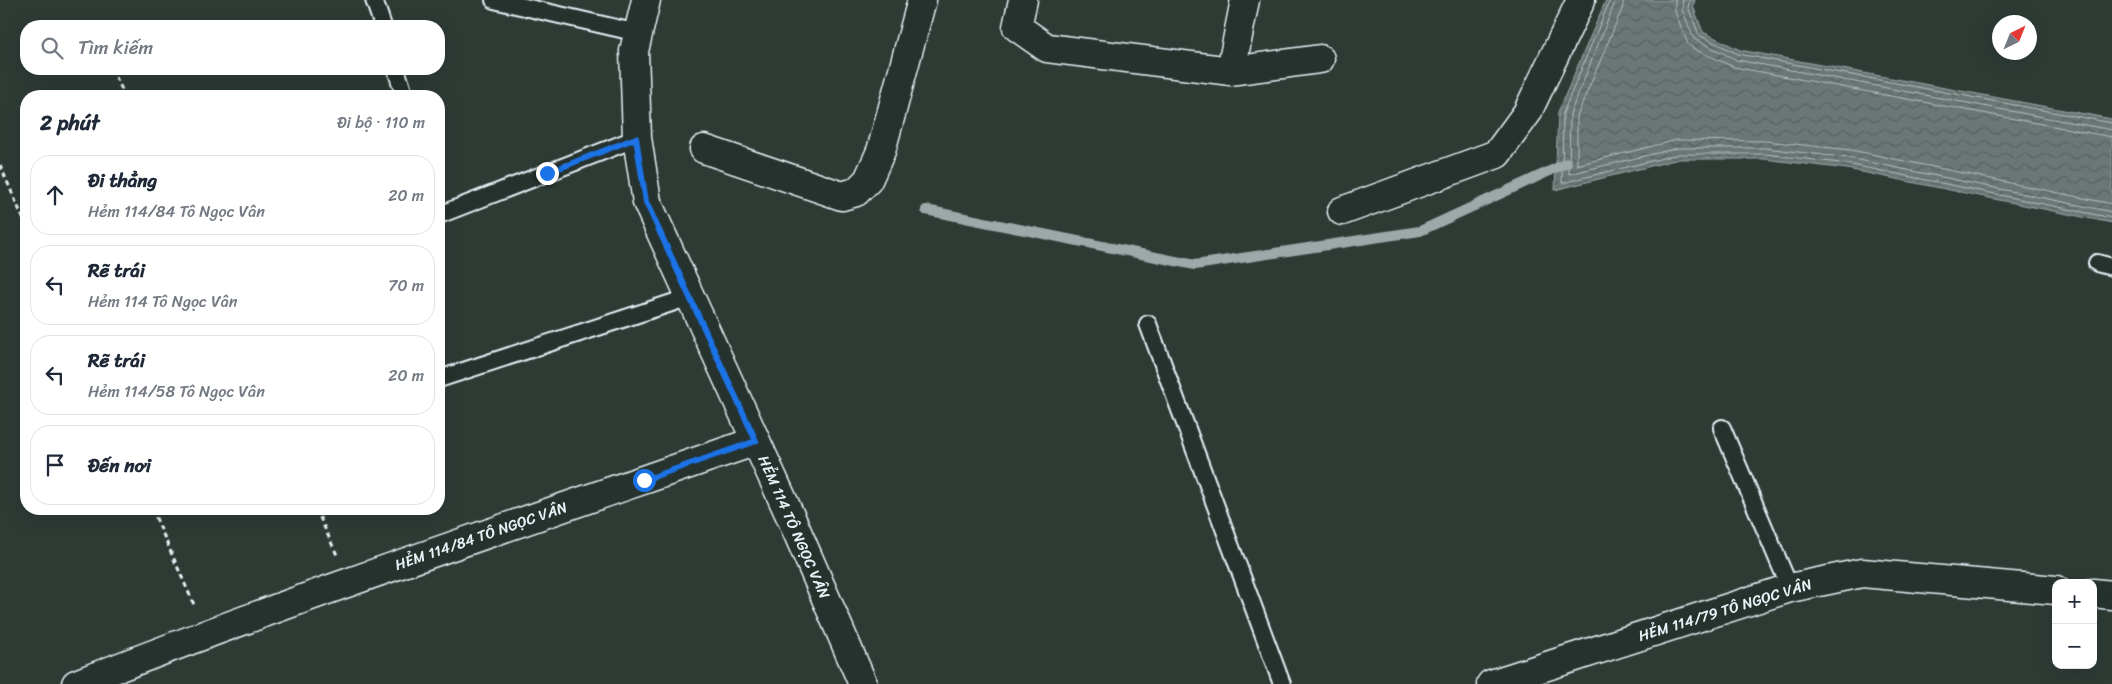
<!DOCTYPE html>
<html lang="vi">
<head>
<meta charset="utf-8">
<style>
  :root { --surface:#fff; --page:#f2f2f3; --text:#1f2937; --muted:#747a83; --line:#e0e1e3 }
  body { margin:0; font-family:Sriracha,sans-serif; background:var(--page); color:var(--text) }
  .controls { position:absolute; right:15px; bottom:15px; display:grid; overflow:hidden; border-radius:10px; box-shadow:0 5px 20px #0002 }
  .controls button { width:45px; height:45px; display:grid; place-items:center; padding:0; border:0; border-bottom:1px solid var(--line); background:var(--surface); color:var(--text); font:25px sans-serif }
  .compass { position:absolute; left:1992px; top:15px; width:45px; height:45px; border-radius:50%; background:var(--surface); box-shadow:0 5px 20px #0002; rotate:43deg }
  .stop { position:absolute; width:15px; height:15px; margin:-11px; border:4px solid #1a73e8; border-radius:50%; background:#fff }
  .stop.end { background:#1a73e8; border-color:#fff; box-shadow:0 1px 5px #0008 }
  .list { margin:0; padding:0; list-style:none }
  h2 { display:flex; justify-content:space-between; align-items:center; height:65px; margin:0; padding:0 20px; font-size:21px }
  h2 small { font-size:16px; font-weight:400; color:var(--muted) }
  .list li { display:grid; grid-template-columns:32px 1fr auto; gap:15px; align-items:center; box-sizing:border-box; height:80px; margin:0 10px 10px; padding:0 10px; border:1px solid var(--line); border-radius:20px }
  .list b { display:block; font-size:19px; white-space:nowrap }
  .list p { margin:0; font-size:16px; white-space:nowrap; color:var(--muted) }
  .list em { font-size:16px; font-style:normal; color:var(--muted) }
  .icon { flex:none; width:28px; height:28px; fill:none; stroke:currentColor; stroke-width:2; stroke-linecap:round; stroke-linejoin:round }
  .map { position:relative; flex:none; width:2112px; height:684px; overflow:hidden }
  .search { position:absolute; background:var(--surface); box-shadow:0 5px 20px #0002; left:20px; top:20px; width:425px; height:55px; display:flex; align-items:center; gap:12px; box-sizing:border-box; padding:0 18px; border-radius:20px; color:var(--muted); font-size:19px }
  .panel { position:absolute; background:var(--surface); box-shadow:0 5px 20px #0002; left:20px; top:90px; width:425px; height:425px; border-radius:20px }
  .map>svg:first-child { display:block }
  .water { fill:url(#water-waves); stroke:#9da8a9 }
  .lines { fill:none; stroke-linecap:round; stroke-linejoin:round }
  .shore { stroke:#b6c0c4; stroke-width:1 }
  .stream { stroke:#9da8a9; stroke-width:10 }
  .lane-casing { stroke:#e8f1f8; stroke-width:20 }
  .street-casing { stroke:#e8f1f8; stroke-width:31 }
  .path { stroke:#e8f1f8; stroke-width:3; stroke-dasharray:5 4; stroke-linecap:butt }
  .lane { stroke:#26332d; stroke-width:16 }
  .street { stroke:#26332d; stroke-width:28 }
  .route { stroke:#1a73e8; stroke-width:6 }
  .labels { text-anchor:middle; stroke-width:4.5; stroke-linejoin:round; paint-order:stroke }
  .street-label { font-size:15px; fill:#e8f1f8; stroke:#26332d }
</style>
</head>
<body>
<div class="map">
<svg width="2112" height="684" viewBox="0 0 2112 684">
  <defs>
    <pattern id="water-waves" width="16" height="10" patternUnits="userSpaceOnUse" patternTransform="scale(1.25)"><rect width="16" height="10" fill="#6b7775"/><path d="M0 5q4-4 8 0t8 0" fill="none" stroke="#586060"/></pattern>
  </defs>
  <rect width="100%" height="100%" fill="#2e3b35"/>
  <filter id="ink" filterUnits="userSpaceOnUse"><feTurbulence type="fractalNoise" baseFrequency=".02" numOctaves="2"/><feDisplacementMap in="SourceGraphic" scale="10" xChannelSelector="R" yChannelSelector="G"/><feConvolveMatrix kernelMatrix="1 2 1 2 8 2 1 2 1" color-interpolation-filters="sRGB"/></filter>
  <g filter="url(#ink)">
    <path class="water" d="M 1606,0 L 1695,0 L 1693,6 L 1703,32 L 1740,50 L 2112,119 L 2112,223 L 1847,169 L 1764,159 L 1679,159 L 1555,190 L 1558,112 Z"/>
    <g class="lines">
      <path class="shore" d="M 1610,0 L 1563,113 L 1562,183 L 1679,154 L 1765,154 L 1848,164 L 2112,218
        M 1616,0 L 1570,114 L 1569,174 L 1678,148 L 1765,148 L 1849,158 L 2112,212
        M 1624,0 L 1622,9 L 1577,116 L 1577,165 L 1677,140 L 1765,141 L 1851,150 L 2112,204
        M 1675,0 L 1675,12 L 1688,44 L 1694,49 L 1734,67 L 2112,137
        M 1683,0 L 1682,9 L 1694,39 L 1737,60 L 2112,130
        M 1690,0 L 1688,7 L 1699,35 L 1738,54 L 2112,123"/>
      <path class="stream" d="M 926,210 L 1195,265 L 1420,231 L 1567,163"/>
      <defs>
        <path id="lane" d="M 374,0 L 383,26
          M 494,0 L 638,33
          M 396,69 L 404,94
          M 439,215 L 637,138
          M 2097,263 L 2112,267
          M 1148,324 L 1282,684
          M 439,379 L 690,297
          M 1722,428 L 1790,588"/>
        <path id="street" d="M 646,0 L 634,51 L 637,138 L 647,202 L 792,520 L 863,684
          M 1023,0 L 1017,27 L 1047,48 L 1231,71 L 1320,59
          M 1231,71 L 1245,0
          M 704,149 L 842,196 L 856,192 L 868,180 L 881,151 L 922,0
          M 1342,211 L 1497,154 L 1527,113 L 1581,0
          M 2093,593 L 2112,595
          M 76,684 C 300,596 528,520 756,441
          M 1491,684 L 1790,588 L 1862,573 L 2056,590"/>
      </defs>
      <use href="#lane" class="lane-casing"/>
      <use href="#street" class="street-casing"/>
      <path class="path" d="M 112,69 L 125,96
        M 0,165 L 26,225
        M 152,509 L 195,607
        M 316,509 L 337,555"/>
      <use href="#lane" class="lane"/>
      <use href="#street" class="street"/>
    </g>
  </g>
  <g class="lines" filter="url(#ink)">
    <path class="route" d="M 547,173 L 636,138 L 646,202 L 756,441 L 644,480"/>
  </g>
  <g class="labels">
    <g class="street-label">
      <text transform="translate(794 527) rotate(66)" y="5">HẺM 114 TÔ NGỌC VÂN</text>
      <text transform="translate(481 536) rotate(-19)" y="5">HẺM 114/84 TÔ NGỌC VÂN</text>
      <text transform="translate(1725 610) rotate(-17)" y="5">HẺM 114/79 TÔ NGỌC VÂN</text>
    </g>
  </g>
</svg>
<div class="controls">
<button>+</button>
<button>−</button>
</div>
<svg class="compass" viewBox="-18 -18 36 36"><path d="M0-13l5 13h-10z" fill="#e53935"/><path d="M0 13l5-13h-10z" fill="#747a83"/></svg>
<div class="stop" style="left:644px;top:480px"></div>
<div class="stop end" style="left:547px;top:173px"></div>
<div class="search"><svg class="icon" aria-label="search" viewBox="0 0 24 24"><circle cx="10" cy="10" r="6"/><path d="M15 15l6 6"/></svg>Tìm kiếm</div>
<section class="panel">
<h2>2 phút<small>Đi bộ · 110 m</small></h2>
<ul class="list">
<li><svg class="icon" aria-label="ahead" viewBox="0 0 24 24"><path d="M12 20V5M6 11l6-6 6 6"/></svg><div><b>Đi thẳng</b><p>Hẻm 114/84 Tô Ngọc Vân</p></div><em>20 m</em></li>
<li><svg class="icon" aria-label="left" viewBox="0 0 24 24"><path d="M17 20v-9H6M10 6l-5 5 5 5"/></svg><div><b>Rẽ trái</b><p>Hẻm 114 Tô Ngọc Vân</p></div><em>70 m</em></li>
<li><svg class="icon" aria-label="left" viewBox="0 0 24 24"><path d="M17 20v-9H6M10 6l-5 5 5 5"/></svg><div><b>Rẽ trái</b><p>Hẻm 114/58 Tô Ngọc Vân</p></div><em>20 m</em></li>
<li><svg class="icon" aria-label="arrive" viewBox="0 0 24 24"><path d="M6 21V4h12l-3 4 3 4H6"/></svg><div><b>Đến nơi</b></div></li>
</ul>
</section>
</div>
</body>
</html>
